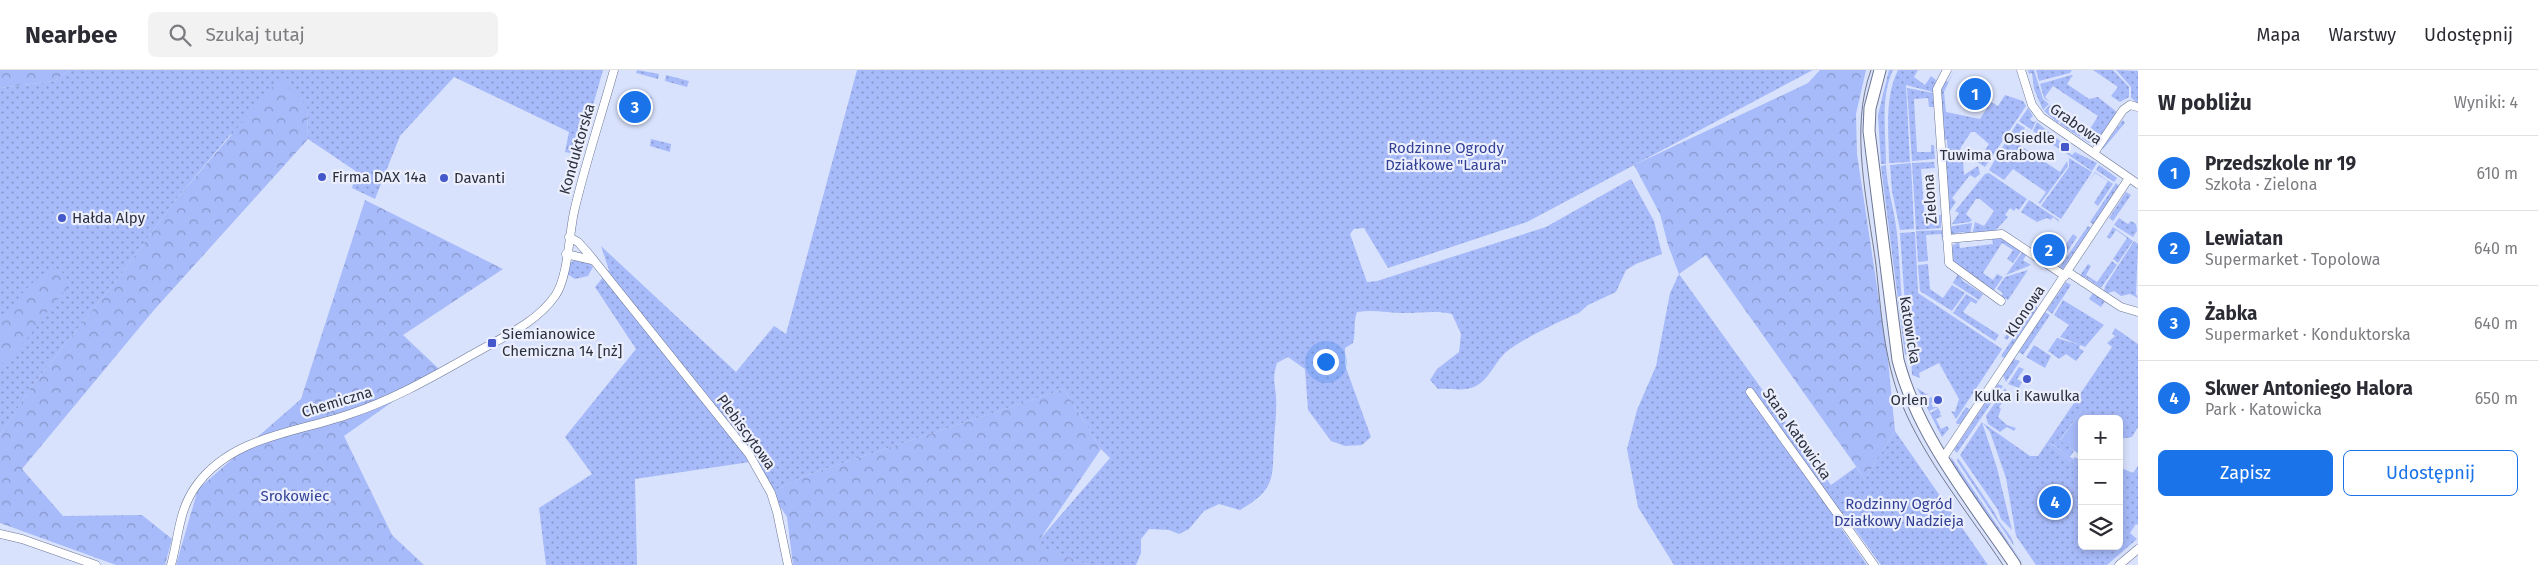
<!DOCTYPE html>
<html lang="pl">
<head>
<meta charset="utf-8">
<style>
  :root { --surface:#fff; --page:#f2f2f3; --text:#2b2b33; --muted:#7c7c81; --line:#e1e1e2; --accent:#1a73e8 }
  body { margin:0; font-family:"Fira Sans",sans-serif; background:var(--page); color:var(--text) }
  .controls { position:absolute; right:15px; bottom:15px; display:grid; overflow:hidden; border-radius:8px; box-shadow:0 2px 8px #0003 }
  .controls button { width:45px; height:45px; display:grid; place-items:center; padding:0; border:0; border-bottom:1px solid var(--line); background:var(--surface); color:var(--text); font:25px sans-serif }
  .you { position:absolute; left:1325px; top:291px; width:18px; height:18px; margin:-12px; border:4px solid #fff; border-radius:50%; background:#1a73e8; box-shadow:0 0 0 8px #1a73e833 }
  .badge { display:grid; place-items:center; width:32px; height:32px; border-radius:50%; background:var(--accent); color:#fff; font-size:16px; font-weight:700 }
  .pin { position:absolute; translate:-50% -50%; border:2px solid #fff; box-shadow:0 1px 5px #0006 }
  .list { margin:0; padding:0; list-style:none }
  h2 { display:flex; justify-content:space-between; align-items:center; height:65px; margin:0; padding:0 20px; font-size:21px }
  h2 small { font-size:16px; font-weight:400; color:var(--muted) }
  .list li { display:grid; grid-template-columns:32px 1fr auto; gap:15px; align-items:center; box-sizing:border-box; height:75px; padding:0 20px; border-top:1px solid var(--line) }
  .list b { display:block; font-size:19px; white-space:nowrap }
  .list p { margin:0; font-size:16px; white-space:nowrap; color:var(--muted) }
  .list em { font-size:16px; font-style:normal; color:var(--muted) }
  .actions { display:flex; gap:10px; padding:15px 20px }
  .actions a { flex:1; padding:11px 0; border:1px solid var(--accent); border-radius:8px; text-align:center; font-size:18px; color:var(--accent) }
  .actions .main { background:var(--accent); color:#fff }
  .icon { flex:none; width:28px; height:28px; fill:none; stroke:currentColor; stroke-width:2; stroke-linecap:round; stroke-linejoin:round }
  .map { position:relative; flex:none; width:2138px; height:495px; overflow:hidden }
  header { display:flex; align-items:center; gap:30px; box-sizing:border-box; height:70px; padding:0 25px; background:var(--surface); border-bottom:1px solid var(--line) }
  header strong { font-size:24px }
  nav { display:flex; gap:28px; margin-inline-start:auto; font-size:18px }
  .search { width:350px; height:45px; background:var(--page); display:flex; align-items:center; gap:12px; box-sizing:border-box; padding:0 18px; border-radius:8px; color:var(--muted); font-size:19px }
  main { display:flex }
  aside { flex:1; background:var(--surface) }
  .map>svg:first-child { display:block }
  .green { fill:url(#green-dots) }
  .forest { fill:url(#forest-crowns) }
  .pitch { fill:#a7baf9 }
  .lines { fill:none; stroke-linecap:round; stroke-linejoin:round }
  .street-casing { stroke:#6c7694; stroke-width:9 }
  .secondary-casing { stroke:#6c7694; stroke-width:13 }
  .street { stroke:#fff; stroke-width:8 }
  .secondary { stroke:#fff; stroke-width:11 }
  .tram { stroke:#73798c; stroke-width:1 }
  .poi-dot { fill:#4457cb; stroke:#ebeffd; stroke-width:2 }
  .labels { text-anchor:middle; stroke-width:4.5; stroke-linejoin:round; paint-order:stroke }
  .street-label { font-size:15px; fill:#2c303d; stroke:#ebeffd }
  .poi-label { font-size:15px; fill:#2c303d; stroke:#ebeffd; text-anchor:start }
  .park-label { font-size:15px; fill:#324196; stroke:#ebeffd }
</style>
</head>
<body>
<header>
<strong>Nearbee</strong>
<div class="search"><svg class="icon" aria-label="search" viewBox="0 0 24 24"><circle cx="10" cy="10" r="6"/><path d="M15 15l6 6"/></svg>Szukaj tutaj</div>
<nav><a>Mapa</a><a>Warstwy</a><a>Udostępnij</a></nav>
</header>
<main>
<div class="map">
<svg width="2138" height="495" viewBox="0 0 2138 495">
  <defs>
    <pattern id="green-dots" width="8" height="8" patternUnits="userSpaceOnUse" patternTransform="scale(1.25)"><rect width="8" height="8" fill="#a7baf9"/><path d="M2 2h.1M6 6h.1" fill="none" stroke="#8898cb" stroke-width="1.8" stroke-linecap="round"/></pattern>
    <pattern id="forest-crowns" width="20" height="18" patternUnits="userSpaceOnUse" patternTransform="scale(1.25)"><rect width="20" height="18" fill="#a7baf9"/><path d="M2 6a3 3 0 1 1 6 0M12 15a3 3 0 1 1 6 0" fill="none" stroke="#8898cb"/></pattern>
  </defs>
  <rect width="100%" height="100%" fill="#d9e2fd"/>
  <path class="green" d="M 70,0 L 603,0 L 579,85 L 565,82 L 569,62 L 454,7 L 400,66 L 375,129 L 352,118 L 357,102 L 308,69 L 307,36 L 230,65 L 174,132 L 123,202 L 32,316 L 0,365 L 0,18 L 54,11 Z
    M 637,0 L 659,4 L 658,9 L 636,3 Z
    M 857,0 L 1813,0 L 1527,152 L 1388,198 L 1364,158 L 1354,159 L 1350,164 L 1367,212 L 1377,211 L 1546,157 L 1631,109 L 1654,151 L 1662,184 L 1636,194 L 1626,200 L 1616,222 L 1588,235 L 1579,243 C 1562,250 1516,272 1504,284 C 1494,294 1489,309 1476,316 C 1464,322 1450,318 1438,319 L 1430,310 L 1437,299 L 1459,282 L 1461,264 L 1452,244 C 1437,240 1420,243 1404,243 C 1388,243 1373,239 1357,242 C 1353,253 1356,262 1353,273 L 1345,278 L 1345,295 L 1371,367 L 1362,375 L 1345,376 L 1331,371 L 1308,340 L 1305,299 L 1288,287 L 1277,293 C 1272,309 1275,313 1276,327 C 1277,341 1275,356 1274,370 C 1272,407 1277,419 1240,440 L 1219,434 L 1204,441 L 1189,459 L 1179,464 L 1169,460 L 1149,459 L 1141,469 L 1141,483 L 1136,495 L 1089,495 L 1035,475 L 1110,388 L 1101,379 L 1064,319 L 804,406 L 771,423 L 750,392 L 635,409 L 637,495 L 546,495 L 539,438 L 592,404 L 565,367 L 636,279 L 595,217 L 609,200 L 601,176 L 736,302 L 774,256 L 786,264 Z
    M 1889,0 L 1893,0 C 1880,27 1886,64 1886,94 L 1881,94 L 1878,45 Z
    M 1898,0 L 1918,0 L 1914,7 L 1925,15 L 1931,6 L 1936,10 L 1933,22 L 1906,15 L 1910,92 L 1889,93 C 1889,63 1884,28 1898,0 Z
    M 2028,0 L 2034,0 L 2043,29 L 2049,34 L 2043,40 L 2034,19 L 2032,3 L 2029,4 Z
    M 2036,0 L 2072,0 L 2070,3 L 2039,11 Z
    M 2093,0 L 2113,0 L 2129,17 L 2129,27 L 2120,32 L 2111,26 L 2118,17 Z
    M 2116,0 L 2138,1 L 2138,33 L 2131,28 L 2131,17 Z
    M 1954,1 L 1944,22 L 1946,42 L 1980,49 L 1991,32 L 1998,36 L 2005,25 L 2023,31 L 2026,36 L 1985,97 L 1971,88 L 1979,89 L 1989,74 L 1975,62 L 1971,62 L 1961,77 L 1959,86 L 1943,90 L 1945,83 L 1948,82 L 1947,70 L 1942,70 L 1940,15 L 1944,9 L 1948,12 Z
    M 666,5 L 689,11 L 687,17 L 665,11 Z
    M 2071,5 L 2073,5 L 2067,14 L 2089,29 L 2098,27 L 2118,43 L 2100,69 L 2094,65 L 2089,73 L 2082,68 L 2082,55 L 2090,59 L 2098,46 L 2053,16 L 2045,27 L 2051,33 L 2044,28 L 2040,14 Z
    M 1907,18 L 1933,23 L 1934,37 L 1929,37 L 1928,28 L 1914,29 L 1917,82 L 1931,82 L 1931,75 L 1934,75 L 1935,89 L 1912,91 Z
    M 631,21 L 652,27 L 651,32 L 646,31 L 645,34 L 629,29 Z
    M 2050,35 L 2064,44 L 2058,53 L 2044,41 Z
    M 2028,38 L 2033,46 L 2030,49 L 2033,52 L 2036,51 L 2032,60 L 2019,51 Z
    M 2066,45 L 2080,55 L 2080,67 L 2060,54 Z
    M 2123,50 L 2125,53 L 2103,79 L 2102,78 Z
    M 2037,52 L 2051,64 L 2047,70 L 2033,61 Z
    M 2017,53 L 2025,58 L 2015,72 L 2060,102 L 2067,91 L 2068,96 L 2040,134 L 2037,131 L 2039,132 L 2046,122 L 2013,99 L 2004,110 L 1989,100 Z
    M 2053,65 L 2067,77 L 2063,81 L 2048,72 Z
    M 651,69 L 671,74 L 670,82 L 650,76 Z
    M 2066,80 L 2072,85 L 2075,82 L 2097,93 L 2092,101 L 2064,82 Z
    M 2069,88 L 2092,102 L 2061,149 L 2041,136 L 2069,97 Z
    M 1963,89 L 1964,105 L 1978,96 L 1980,104 L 1975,108 L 1970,105 L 1952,128 L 1956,132 L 1947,145 L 1946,95 L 1944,91 Z
    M 1934,92 L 1935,98 L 1921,99 L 1925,152 L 1939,152 L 1939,145 L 1941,145 L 1941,158 L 1916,160 L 1912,93 Z
    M 1911,93 L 1914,159 L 1900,160 L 1892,121 L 1890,95 Z
    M 1886,95 C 1887,119 1895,141 1897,164 C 1901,204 1901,244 1908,283 L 1905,285 L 1881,96 Z
    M 2099,95 L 2117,108 L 2114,112 L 2096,100 Z
    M 2095,102 L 2113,114 L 2098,136 L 2094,133 L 2108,111 L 2095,103 L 2089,111 Z
    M 1989,103 L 2027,129 L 2019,140 L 2016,138 L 2014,141 L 2010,138 L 2005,145 L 2008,147 L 1995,161 L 1972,165 L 1975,152 L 1984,156 L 1994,141 L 1980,129 L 1976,129 L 1966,144 L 1972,150 L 1970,152 L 1947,155 L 1948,152 L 1952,154 L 1959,143 L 1955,141 L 1985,104 Z
    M 2116,113 L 2120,117 L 2117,118 L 2094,155 L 2090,152 Z
    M 2126,122 L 2131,125 L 2113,151 L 2109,148 Z
    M 2029,130 L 2059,150 L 2057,154 L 2058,151 L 2053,147 L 2051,150 L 2047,148 L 2037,152 L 2021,142 Z
    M 2119,148 L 2128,154 L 2131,151 L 2136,154 L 2137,161 L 2133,167 L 2114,155 Z
    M 1972,153 L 1970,165 L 1965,165 L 1964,162 L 1956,163 L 1956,168 L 1950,164 L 1947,157 Z
    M 2088,156 L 2091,158 L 2061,202 L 2059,198 Z
    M 2113,157 L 2133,171 L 2118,193 L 2113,189 L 2127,168 L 2116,160 L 2110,169 L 2107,167 Z
    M 1942,160 L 1943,173 L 1941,164 L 1926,165 L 1928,191 L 1918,192 L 1916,161 Z
    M 1915,162 L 1918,223 L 2002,279 L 1956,349 L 1951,341 L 1955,342 L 1959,329 L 1939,293 L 1919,303 L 1920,308 L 1912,305 L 1911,288 L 1913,286 L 1906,249 L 1900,163 Z
    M 2073,164 L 2077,167 L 2062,190 L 2057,187 Z
    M 1992,168 L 2003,168 L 2022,180 L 2013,193 L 2007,189 L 2013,180 L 2002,173 L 1983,203 L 1993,210 L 1997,204 L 2003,207 L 1992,223 L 1950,191 L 1953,175 L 1959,172 L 1960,178 L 1993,174 Z
    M 2134,171 L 2138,174 L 2136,224 L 2138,228 L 2130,224 L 2121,226 L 2114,221 L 2108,223 L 2104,221 L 2105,216 Z
    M 2023,181 L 2027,184 L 2023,190 L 2031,195 L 2006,205 Z
    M 576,189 L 587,191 L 593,197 L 588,206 L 575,209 L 567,204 L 568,195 Z
    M 2112,191 L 2117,195 L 2101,218 L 2085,207 L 2079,207 L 2088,194 L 2091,196 L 2086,205 L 2097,212 Z
    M 1928,194 L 1930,219 L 1943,228 L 1952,215 L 1965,223 L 1952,241 L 1920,221 L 1918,195 Z
    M 2028,200 L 2008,230 L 2001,226 L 2003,223 L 1997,219 L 2005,207 Z
    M 1679,204 L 1831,415 L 1856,397 L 1865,409 L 1895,361 L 1988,495 L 1881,495 L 1843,443 L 1836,451 L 1867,495 L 1674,495 L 1638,437 L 1627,379 L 1637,340 L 1656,296 L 1670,223 Z
    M 1958,204 L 1963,211 L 1983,224 L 1979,230 L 1953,213 Z
    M 2066,212 L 2071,215 L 2052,244 L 2047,240 Z
    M 2093,223 L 2105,231 L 2101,237 L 2089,229 Z
    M 1966,224 L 1978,231 L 1976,234 L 1971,231 L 1963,242 L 1999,265 L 1995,271 L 1953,243 Z
    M 2063,230 L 2104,255 L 2085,277 L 2060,267 L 2069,255 L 2054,245 Z
    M 2035,235 L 2039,240 L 2036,240 L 2006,289 L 2001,286 Z
    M 2045,242 L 2050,245 L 2023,285 L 2019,282 Z
    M 2020,245 L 2023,247 L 2007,270 L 2004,268 Z
    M 2115,258 L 2138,274 L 2138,357 L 2132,367 L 2120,369 L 2119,349 L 2092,349 L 2081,341 L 2060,370 L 2074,381 L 2070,387 L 2051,373 L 2048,375 L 2082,399 L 2082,476 L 2119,476 L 2119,397 L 2133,403 L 2138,396 L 2138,455 L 2136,454 L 2130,463 L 2137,469 L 2107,495 L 2036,495 L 2016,466 L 2006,408 L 1990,362 L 1983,353 L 2030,386 L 2038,386 L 2112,277 L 2107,273 L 2115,266 L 2112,264 Z
    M 2057,268 L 2080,275 L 2079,278 L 2084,281 L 2076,291 L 2066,284 L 2059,289 L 2048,281 Z
    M 2034,275 L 2051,286 L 2045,298 L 2026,287 Z
    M 2014,289 L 2020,291 L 2006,312 L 2003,305 Z
    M 2019,297 L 2024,299 L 2017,309 L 2022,312 L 2019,318 L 2008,314 Z
    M 1998,314 L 2003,316 L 1957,383 L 1954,380 Z
    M 1917,318 L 1926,324 L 1929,323 L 1925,326 L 1926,329 L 1932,327 L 1934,331 L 1931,333 L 1933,337 L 1938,337 L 1929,341 L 1931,343 L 1938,338 L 1941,343 L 1939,344 L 1942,346 L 1936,349 L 1941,359 L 1947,356 L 1949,359 L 1942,367 Z
    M 2005,318 L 2009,324 L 1999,337 L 2001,339 L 1998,347 L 2007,355 L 2016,358 L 2014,361 L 2007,357 L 2000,362 L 1988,354 L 1986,346 Z
    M 1966,337 L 1971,340 L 1962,354 L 1957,354 L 1956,352 Z
    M 1982,352 L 1997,398 L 2012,460 L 2001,449 L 1998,440 L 1960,385 Z
    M 1951,387 L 2024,495 L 2008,473 L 2004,472 L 1952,393 Z
    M 1958,388 L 1995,443 C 1999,456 2012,462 2014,476 L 1957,391 Z"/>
  <path class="forest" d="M 0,0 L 70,0 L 54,11 L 0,18 Z
    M 1820,0 L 1866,0 L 1856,44 L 1857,84 L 1888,290 L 1895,361 L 1865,409 L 1706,185 L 1679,204 L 1668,175 L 1660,144 L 1634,95 L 1808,13 Z
    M 280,8 L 307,36 L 308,69 L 154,240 L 22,399 L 63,446 L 142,445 L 172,469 L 165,495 L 116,495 L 0,453 L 0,365 L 32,316 L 123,202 L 174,132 Z
    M 365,130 L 503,199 L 403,265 L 439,299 L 344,366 L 392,465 L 424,495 L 176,495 L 198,419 L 301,329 Z
    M 51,201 L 61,201 L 67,208 L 66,220 L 60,226 L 18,280 L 0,296 L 0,251 L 25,220 L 40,206 Z
    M 1064,319 L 1101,379 L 1036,475 L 1089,495 L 793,495 L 787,447 L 771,423 L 804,406 Z"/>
  <path class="pitch" d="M 2081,341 L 2092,349 L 2082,349 L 2082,386 L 2060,371 Z
    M 2050,373 L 2073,389 L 2075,387 L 2082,391 L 2082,399 L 2048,375 Z"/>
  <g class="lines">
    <defs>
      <path id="street" d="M 1947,0 L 1937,19 L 1949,193 L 2001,231
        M 2021,0 L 2032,35 L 2041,47 L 2138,114
        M 2094,83 L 2123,40 L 2130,35 L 2138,37
        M 569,167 L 578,172 L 588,183 L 749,384 L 771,423 L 777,442 L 788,495
        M 1947,169 L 2002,164 L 2065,206
        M 566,184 L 592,190
        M 2068,202 L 2121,237 L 2138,242
        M 1750,322 L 1874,495
        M 1943,388 L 2129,108
        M 0,464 L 22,469 L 96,495
        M 171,495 C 179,467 178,441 196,416 C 232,366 296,363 350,344 C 395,329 434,306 475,283 C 503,267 536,253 555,226 C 568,208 569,165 574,142 C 585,94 601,47 614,0
        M 2119,495 L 2138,479"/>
      <path id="secondary" d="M 1880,0 L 1870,38 L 1869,61 L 1898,290 C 1918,366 1971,430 2015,495"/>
    </defs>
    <use href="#street" class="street-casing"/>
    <use href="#secondary" class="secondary-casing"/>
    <use href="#street" class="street"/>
    <use href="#secondary" class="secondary"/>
    <path class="tram" d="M 1871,0 C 1849,59 1868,134 1876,195 C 1881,241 1884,289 1901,332 C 1924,389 1969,444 2003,495"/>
  </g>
  <g class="poi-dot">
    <rect x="2060" y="72" width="10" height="10" rx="2.5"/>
    <circle cx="322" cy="107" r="5"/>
    <circle cx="444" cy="108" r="5"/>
    <circle cx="62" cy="148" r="5"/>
    <rect x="487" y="268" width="10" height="10" rx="2.5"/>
    <circle cx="2027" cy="309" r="5"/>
    <circle cx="1938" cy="330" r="5"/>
  </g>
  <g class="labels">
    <g class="street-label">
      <text transform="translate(2076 54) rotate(35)" y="5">Grabowa</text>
      <text transform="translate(577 79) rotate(-74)" y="5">Konduktorska</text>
      <text transform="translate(1930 129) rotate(-94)" y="5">Zielona</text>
      <text transform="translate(2025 241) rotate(-56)" y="5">Klonowa</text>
      <text transform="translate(1910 260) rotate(81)" y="5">Katowicka</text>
      <text transform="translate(337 332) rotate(-17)" y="5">Chemiczna</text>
      <text transform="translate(746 362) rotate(54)" y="5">Plebiscytowa</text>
      <text transform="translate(1797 364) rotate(55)" y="5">Stara Katowicka</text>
    </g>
    <g class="poi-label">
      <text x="2055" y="73" text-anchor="end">Osiedle<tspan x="2055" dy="17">Tuwima Grabowa</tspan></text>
      <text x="332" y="112">Firma DAX 14a</text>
      <text x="454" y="113">Davanti</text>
      <text x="72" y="153">Hałda Alpy</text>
      <text x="502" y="269">Siemianowice<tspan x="502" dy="17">Chemiczna 14 [nż]</tspan></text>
      <text x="2027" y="331" text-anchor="middle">Kulka i Kawulka</text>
      <text x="1928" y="335" text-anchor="end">Orlen</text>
    </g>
    <g class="park-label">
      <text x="1446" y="83">Rodzinne Ogrody<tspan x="1446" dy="17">Działkowe "Laura"</tspan></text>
      <text x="295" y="431">Srokowiec</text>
      <text x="1899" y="439">Rodzinny Ogród<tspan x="1899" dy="17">Działkowy Nadzieja</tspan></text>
    </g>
  </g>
</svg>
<div class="controls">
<button>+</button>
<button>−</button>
<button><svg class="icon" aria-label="layers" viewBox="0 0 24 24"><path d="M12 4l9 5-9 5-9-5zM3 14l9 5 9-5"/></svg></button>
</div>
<div class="you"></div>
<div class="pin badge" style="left:1975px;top:24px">1</div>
<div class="pin badge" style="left:2049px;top:180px">2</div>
<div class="pin badge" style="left:635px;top:37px">3</div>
<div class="pin badge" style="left:2055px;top:432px">4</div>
</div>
<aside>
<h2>W pobliżu<small>Wyniki: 4</small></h2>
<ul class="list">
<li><span class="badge">1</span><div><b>Przedszkole nr 19</b><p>Szkoła · Zielona</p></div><em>610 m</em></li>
<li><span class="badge">2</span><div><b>Lewiatan</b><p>Supermarket · Topolowa</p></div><em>640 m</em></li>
<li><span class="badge">3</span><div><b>Żabka</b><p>Supermarket · Konduktorska</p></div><em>640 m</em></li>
<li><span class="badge">4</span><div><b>Skwer Antoniego Halora</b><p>Park · Katowicka</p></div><em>650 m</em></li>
</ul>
<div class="actions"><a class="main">Zapisz</a><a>Udostępnij</a></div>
</aside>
</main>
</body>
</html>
